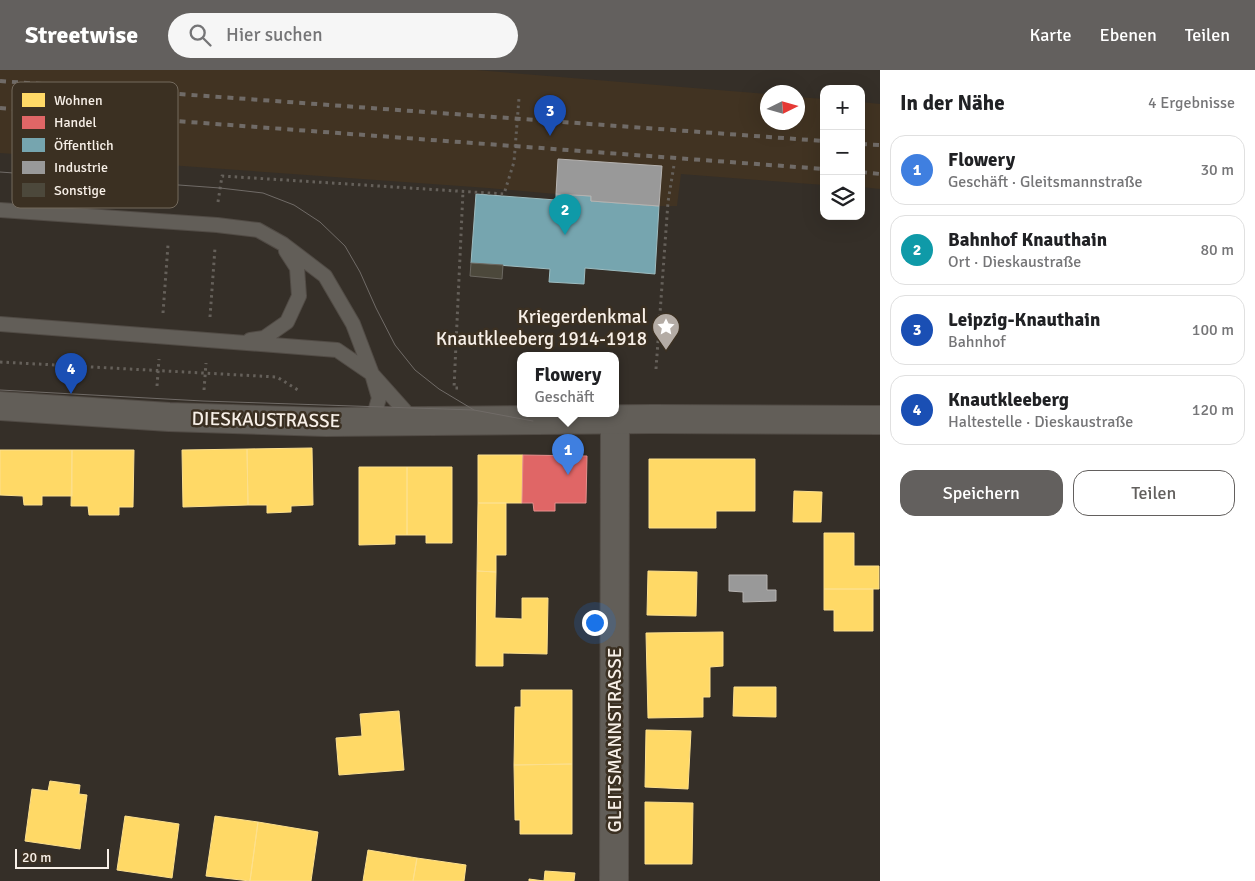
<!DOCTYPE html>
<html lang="de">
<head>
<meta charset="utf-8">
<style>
  :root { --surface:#fff; --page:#f6f6f6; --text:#202124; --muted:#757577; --line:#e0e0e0; --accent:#63605e }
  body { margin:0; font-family:Signika,sans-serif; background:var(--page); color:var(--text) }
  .controls { position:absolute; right:15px; top:15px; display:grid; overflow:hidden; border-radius:10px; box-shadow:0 5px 20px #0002 }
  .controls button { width:45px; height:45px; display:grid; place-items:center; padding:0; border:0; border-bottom:1px solid var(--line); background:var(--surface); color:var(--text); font:25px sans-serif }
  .compass { position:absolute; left:760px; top:15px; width:45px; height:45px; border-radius:50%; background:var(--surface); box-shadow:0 5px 20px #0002; rotate:85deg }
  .scale { position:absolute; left:15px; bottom:12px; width:94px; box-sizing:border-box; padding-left:5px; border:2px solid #f8f0e8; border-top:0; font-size:14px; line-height:18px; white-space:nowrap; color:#f8f0e8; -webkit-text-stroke:4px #3b3022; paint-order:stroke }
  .you { position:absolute; left:594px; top:552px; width:18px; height:18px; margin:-12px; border:4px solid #fff; border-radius:50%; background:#1a73e8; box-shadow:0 0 0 8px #1a73e833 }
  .badge { display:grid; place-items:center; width:32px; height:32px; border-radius:50%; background:var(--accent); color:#fff; font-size:16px; font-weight:700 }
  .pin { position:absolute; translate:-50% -41px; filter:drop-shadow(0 1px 2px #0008) }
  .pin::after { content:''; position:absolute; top:26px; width:18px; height:15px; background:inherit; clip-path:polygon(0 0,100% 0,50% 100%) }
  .popup { position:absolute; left:517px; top:282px; width:102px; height:65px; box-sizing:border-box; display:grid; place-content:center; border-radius:10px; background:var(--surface); filter:drop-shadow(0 1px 4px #0005); font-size:16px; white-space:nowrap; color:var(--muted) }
  .popup b { font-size:19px; color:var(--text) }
  .popup::after { content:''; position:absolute; left:50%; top:100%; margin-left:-10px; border:10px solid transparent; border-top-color:var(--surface) }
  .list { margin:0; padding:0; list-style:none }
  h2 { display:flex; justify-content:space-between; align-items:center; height:65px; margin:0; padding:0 20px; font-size:21px }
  h2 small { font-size:16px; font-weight:400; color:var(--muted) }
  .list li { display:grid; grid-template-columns:32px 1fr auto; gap:15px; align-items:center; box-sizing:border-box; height:70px; margin:0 10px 10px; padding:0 10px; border:1px solid var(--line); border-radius:15px }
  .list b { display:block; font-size:19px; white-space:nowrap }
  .list p { margin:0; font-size:16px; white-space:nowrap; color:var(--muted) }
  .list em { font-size:16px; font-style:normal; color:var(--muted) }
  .actions { display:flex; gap:10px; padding:15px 20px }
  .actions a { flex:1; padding:11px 0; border:1px solid var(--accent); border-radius:15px; text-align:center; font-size:18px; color:var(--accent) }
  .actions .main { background:var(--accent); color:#fff }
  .icon { flex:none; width:28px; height:28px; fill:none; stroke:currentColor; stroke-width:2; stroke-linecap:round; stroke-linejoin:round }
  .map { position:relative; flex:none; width:880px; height:811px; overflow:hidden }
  header { display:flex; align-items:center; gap:30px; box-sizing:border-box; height:70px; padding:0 25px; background:var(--accent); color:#fff }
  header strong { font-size:24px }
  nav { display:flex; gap:28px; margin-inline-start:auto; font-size:18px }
  .search { width:350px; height:45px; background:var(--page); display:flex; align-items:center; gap:12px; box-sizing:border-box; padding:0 18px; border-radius:28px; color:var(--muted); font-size:19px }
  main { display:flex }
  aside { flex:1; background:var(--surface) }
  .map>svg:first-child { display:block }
  .built { fill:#413322 }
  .homes { fill:#ffd966; stroke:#fde08d }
  .shops { fill:#e06666; stroke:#e78f8d }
  .public { fill:#76a5af; stroke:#9dbcc0 }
  .industry { fill:#999; stroke:#b6b3b1 }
  .building { fill:#4c483b; stroke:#6c6861 }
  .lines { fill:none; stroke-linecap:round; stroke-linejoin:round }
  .lane-casing { stroke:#514b45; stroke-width:16 }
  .street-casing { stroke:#514b45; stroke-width:30 }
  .secondary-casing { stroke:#514b45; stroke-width:30 }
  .path { stroke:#65605a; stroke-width:3; stroke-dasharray:2.5 4; stroke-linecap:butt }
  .lane { stroke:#625e58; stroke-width:14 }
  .street { stroke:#625e58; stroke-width:28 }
  .secondary { stroke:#625e58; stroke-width:28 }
  .tram { stroke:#706b67; stroke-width:1 }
  .rail { stroke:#706b67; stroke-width:4; stroke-dasharray:6 6; stroke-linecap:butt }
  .labels { text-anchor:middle; stroke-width:5; stroke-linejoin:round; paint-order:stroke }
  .poi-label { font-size:19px; fill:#f8f0e8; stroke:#3b3022; text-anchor:end }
  .street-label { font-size:19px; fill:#f8f0e8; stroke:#3b3022 }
  .key { fill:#3b3022; stroke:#746a5d; stroke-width:1 }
  .key-label { font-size:14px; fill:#f8f0e8 }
</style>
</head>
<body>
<header>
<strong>Streetwise</strong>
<div class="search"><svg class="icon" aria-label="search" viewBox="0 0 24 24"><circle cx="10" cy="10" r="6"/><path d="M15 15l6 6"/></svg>Hier suchen</div>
<nav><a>Karte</a><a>Ebenen</a><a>Teilen</a></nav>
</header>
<main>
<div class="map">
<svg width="880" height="811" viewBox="0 0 880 811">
  <rect width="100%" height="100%" fill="#352f28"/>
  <path class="built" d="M 0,0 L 476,0 L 767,24 L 768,52 L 798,52 L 798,27 L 824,29 L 824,115 L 681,104 L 677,136 L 659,136 L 591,131 L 556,124 L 488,118 L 0,83 Z
    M 861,32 L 880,34 L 880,119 L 861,117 Z"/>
  <path class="homes" d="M 312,378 L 313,435 L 291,436 L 291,442 L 267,443 L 267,435 L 248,435 L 247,379 Z
    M 247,379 L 248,435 L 183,437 L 182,380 Z
    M 0,380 L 72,380 L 72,426 L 42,426 L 42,435 L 24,435 L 23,426 L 0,425 Z
    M 72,380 L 134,380 L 133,437 L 119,437 L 119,445 L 89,445 L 88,436 L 71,436 Z
    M 478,385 L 523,385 L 522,433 L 478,433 Z
    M 649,389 L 755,389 L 755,441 L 716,441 L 716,458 L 649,458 Z
    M 359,397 L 407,397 L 407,465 L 395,465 L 395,474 L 359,475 Z
    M 407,397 L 452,397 L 452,473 L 426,473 L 426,465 L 407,465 Z
    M 794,421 L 822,422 L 821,452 L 793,452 Z
    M 478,433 L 506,433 L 506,485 L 496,485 L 496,502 L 477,501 Z
    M 824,463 L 854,463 L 854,496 L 879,496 L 879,519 L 824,519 Z
    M 477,501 L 496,502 L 495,548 L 522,549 L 522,528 L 548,528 L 547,584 L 503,583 L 503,596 L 476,596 Z
    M 648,501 L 697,502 L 696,546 L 647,545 Z
    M 824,519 L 873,519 L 873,561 L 834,561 L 834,540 L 824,540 Z
    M 723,562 L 723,596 L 710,597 L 710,627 L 703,627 L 703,647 L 648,648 L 646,563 Z
    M 734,617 L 776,617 L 776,647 L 733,646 Z
    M 521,620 L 572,620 L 572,694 L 514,695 L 515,637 L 521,637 Z
    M 399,641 L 404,700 L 339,705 L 336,668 L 362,666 L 360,644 Z
    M 646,660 L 691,661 L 688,719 L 645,717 Z
    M 572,694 L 572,764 L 520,764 L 520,750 L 515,750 L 514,695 Z
    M 50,711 L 80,715 L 79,724 L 87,725 L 80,779 L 25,771 L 32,719 L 48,721 Z
    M 645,732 L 693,733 L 692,794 L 645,794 Z
    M 125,746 L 179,754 L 172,808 L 117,800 Z
    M 215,746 L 258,752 L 250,811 L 206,806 Z
    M 258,752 L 318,762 L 311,811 L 250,811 Z
    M 368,780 L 417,788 L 413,811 L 363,811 Z
    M 417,788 L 466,795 L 464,811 L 413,811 Z
    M 545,801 L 575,803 L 574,811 L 529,811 L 529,809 L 544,811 Z"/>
  <path class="shops" d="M 523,385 L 587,386 L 586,433 L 555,433 L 555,441 L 534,441 L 533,433 L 522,433 Z"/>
  <path class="public" d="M 476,124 L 556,130 L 556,124 L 591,126 L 591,131 L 659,136 L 655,204 L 585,198 L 584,214 L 549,212 L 550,199 L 471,193 Z"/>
  <path class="industry" d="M 558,89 L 662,96 L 659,136 L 591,131 L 591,126 L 556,124 Z
    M 729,505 L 767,505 L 767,520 L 776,520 L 776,531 L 743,532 L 743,522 L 729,521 Z"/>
  <path class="building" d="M 471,193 L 503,195 L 502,209 L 470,206 Z"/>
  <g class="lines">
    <defs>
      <path id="lane" d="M 0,140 L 217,155 L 258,160 L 283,174 L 325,206 L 353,254 L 372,304 L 379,328 L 375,342 L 363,348
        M 0,254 L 337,280 L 372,304 L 414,351
        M 250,270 L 264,268 L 287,252 L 299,226 L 297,198 L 286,181"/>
      <path id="street" d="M 614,811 L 615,350"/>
      <path id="secondary" d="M 0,336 L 169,347 L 326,352 L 653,349 L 880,350"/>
    </defs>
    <use href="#lane" class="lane-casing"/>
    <use href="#street" class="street-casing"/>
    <use href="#secondary" class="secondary-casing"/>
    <path class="path" d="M 218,132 L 222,106 L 504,124 L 514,92 L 519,28
      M 163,243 L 168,175
      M 210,247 L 215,178
      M 0,292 L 277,307 L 298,320
      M 656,299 L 668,132 L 674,95
      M 157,316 L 159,289
      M 458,318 L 454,318 L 463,121
      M 204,320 L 206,293"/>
    <use href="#lane" class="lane"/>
    <use href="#street" class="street"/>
    <use href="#secondary" class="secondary"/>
    <path class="tram" d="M 0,102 L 220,118 L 263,123 L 294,135 L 320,152 L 345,176 L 360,202 L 376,238 L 395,275 L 415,300 L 439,319 L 474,340
      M 0,320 L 203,331 L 474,340 L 533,351"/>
    <path class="rail" d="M 0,11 L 824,71
      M 0,38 L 824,99
      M 861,74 L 880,75
      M 861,102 L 880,104"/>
  </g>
  <defs>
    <symbol id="sight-pin" viewBox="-11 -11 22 30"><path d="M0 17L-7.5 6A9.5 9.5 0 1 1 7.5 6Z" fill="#b4aca5" stroke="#3b3022"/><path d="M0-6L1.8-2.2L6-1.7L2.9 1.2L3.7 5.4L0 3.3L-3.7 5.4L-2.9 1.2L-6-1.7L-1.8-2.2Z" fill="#fff"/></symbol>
  </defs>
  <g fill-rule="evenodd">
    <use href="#sight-pin" x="650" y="241" width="32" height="43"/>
  </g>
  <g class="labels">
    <g class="poi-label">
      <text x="647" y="253">Kriegerdenkmal<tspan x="647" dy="22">Knautkleeberg 1914-1918</tspan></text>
    </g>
    <g class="street-label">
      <text transform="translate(266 349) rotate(1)" y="7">DIESKAUSTRASSE</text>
      <text transform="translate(614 670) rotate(-90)" y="7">GLEITSMANNSTRASSE</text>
    </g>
  </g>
  <rect x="12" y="12" width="166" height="126" rx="8" class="key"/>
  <rect x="22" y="23" width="23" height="14" fill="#ffd966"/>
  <rect x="22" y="46" width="23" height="13" fill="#e06666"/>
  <rect x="22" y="68" width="23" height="14" fill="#76a5af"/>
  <rect x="22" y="91" width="23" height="13" fill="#999"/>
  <rect x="22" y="113" width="23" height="14" fill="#4c483b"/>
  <g class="key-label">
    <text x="54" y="35">Wohnen</text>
    <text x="54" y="57">Handel</text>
    <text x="54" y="80">Öffentlich</text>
    <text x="54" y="102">Industrie</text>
    <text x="54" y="125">Sonstige</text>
  </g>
</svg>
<div class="controls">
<button>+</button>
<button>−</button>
<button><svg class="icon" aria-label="layers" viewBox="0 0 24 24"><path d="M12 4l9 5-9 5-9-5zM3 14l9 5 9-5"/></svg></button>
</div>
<svg class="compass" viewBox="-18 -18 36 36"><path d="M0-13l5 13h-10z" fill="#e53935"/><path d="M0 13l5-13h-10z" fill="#757577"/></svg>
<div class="scale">20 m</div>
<div class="you"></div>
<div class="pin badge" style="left:568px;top:405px;background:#3f7fe0">1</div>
<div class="popup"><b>Flowery</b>Geschäft</div>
<div class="pin badge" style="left:565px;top:165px;background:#0f9aa8">2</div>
<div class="pin badge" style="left:550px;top:66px;background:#1a4fb4">3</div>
<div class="pin badge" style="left:71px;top:324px;background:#1a4fb4">4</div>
</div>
<aside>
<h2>In der Nähe<small>4 Ergebnisse</small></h2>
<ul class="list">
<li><span class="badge" style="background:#3f7fe0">1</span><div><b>Flowery</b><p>Geschäft · Gleitsmannstraße</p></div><em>30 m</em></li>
<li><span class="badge" style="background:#0f9aa8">2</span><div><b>Bahnhof Knauthain</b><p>Ort · Dieskaustraße</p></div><em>80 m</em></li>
<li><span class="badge" style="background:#1a4fb4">3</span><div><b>Leipzig-Knauthain</b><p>Bahnhof</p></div><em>100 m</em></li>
<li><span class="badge" style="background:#1a4fb4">4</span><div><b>Knautkleeberg</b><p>Haltestelle · Dieskaustraße</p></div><em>120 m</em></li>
</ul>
<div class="actions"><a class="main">Speichern</a><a>Teilen</a></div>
</aside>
</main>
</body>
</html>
